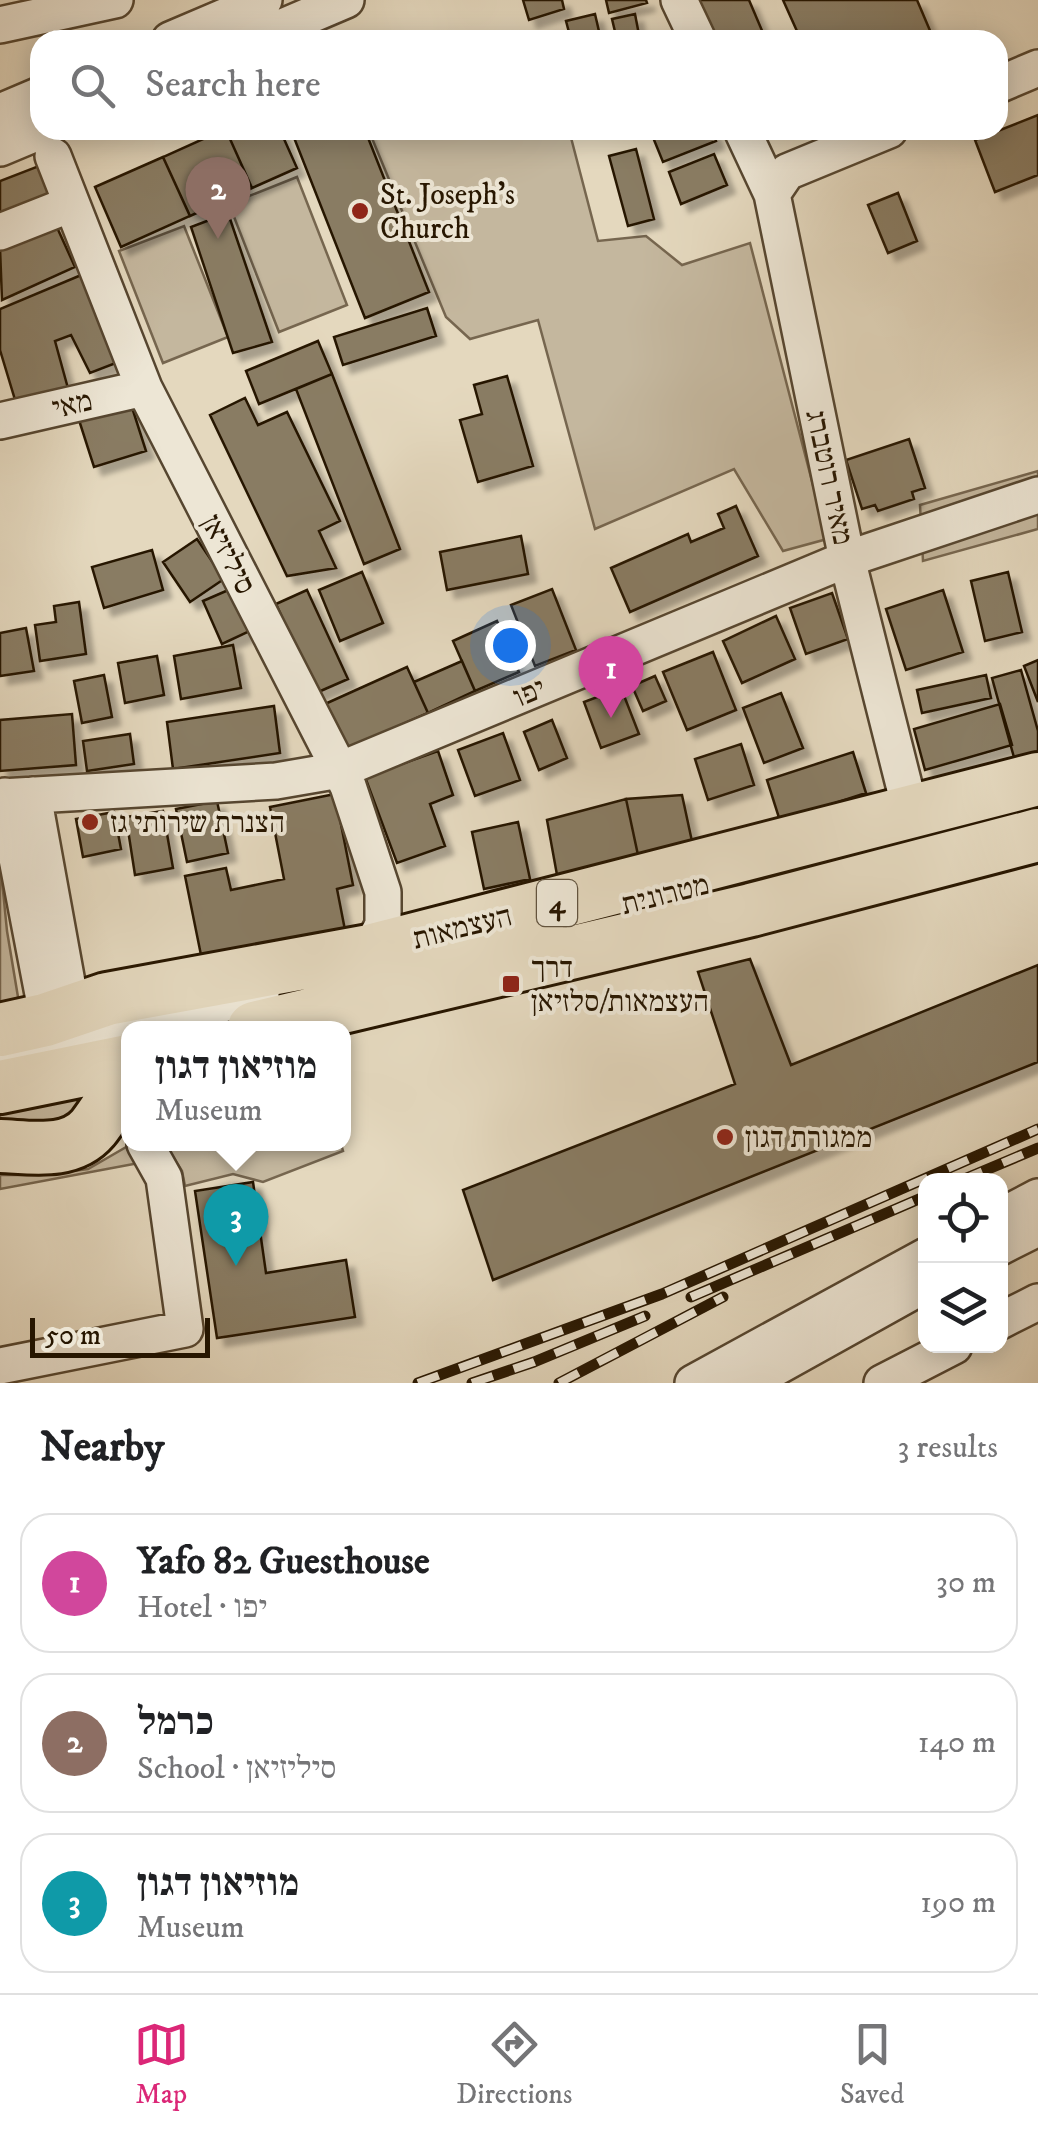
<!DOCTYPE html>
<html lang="en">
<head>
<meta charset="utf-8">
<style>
  :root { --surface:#fff; --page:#f6f6f6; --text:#202124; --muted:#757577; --line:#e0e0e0; --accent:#db2777 }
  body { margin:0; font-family:"IM FELL DW Pica","Frank Ruhl Libre",serif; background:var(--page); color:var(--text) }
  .controls { position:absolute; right:30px; bottom:30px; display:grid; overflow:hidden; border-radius:20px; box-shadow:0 5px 25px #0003 }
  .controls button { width:90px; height:90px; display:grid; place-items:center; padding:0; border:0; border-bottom:2px solid var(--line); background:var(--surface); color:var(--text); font:50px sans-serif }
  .scale { position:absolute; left:30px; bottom:25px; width:180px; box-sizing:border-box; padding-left:10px; border:5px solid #271600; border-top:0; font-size:28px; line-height:35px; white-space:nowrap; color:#271600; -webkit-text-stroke:8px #ede6d5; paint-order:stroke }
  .you { position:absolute; left:510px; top:645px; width:35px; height:35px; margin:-25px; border:8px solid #fff; border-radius:50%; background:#1a73e8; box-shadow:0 0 0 15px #1a73e833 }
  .badge { display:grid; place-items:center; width:65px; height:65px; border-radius:50%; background:var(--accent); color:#fff; font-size:32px; font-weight:700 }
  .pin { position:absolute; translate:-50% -82px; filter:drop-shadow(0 2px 5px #0008) }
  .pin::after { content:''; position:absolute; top:52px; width:35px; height:30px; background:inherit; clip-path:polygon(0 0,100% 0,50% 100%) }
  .popup { position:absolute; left:121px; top:1021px; width:230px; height:130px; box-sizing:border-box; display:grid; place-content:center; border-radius:20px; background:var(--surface); filter:drop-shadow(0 2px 8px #0005); font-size:32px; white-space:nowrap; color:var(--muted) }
  .popup b { font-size:38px; color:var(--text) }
  .popup::after { content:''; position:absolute; left:50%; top:100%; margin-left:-20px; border:20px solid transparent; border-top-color:var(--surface) }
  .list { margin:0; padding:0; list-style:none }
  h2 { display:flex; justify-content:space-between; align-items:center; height:130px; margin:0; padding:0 40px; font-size:42px }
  h2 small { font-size:32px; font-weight:400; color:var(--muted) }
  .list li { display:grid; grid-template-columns:65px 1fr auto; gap:30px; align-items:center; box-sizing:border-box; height:140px; margin:0 20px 20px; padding:0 20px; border:2px solid var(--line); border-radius:30px }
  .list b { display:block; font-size:38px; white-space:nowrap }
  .list p { margin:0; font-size:32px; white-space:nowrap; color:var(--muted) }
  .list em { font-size:32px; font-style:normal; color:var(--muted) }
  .icon { flex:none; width:55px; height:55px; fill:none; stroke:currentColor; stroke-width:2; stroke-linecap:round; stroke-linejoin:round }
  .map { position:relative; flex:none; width:1038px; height:1383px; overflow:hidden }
  .search { position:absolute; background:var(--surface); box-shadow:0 5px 25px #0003; left:30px; right:30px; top:30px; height:110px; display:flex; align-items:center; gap:25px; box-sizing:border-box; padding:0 35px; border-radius:30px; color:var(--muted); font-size:38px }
  .sheet { height:610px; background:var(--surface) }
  nav { display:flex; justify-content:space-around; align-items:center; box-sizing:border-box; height:140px; border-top:2px solid var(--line); background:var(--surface); font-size:28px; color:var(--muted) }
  nav a { display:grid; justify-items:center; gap:5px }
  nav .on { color:var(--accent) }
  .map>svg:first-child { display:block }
  .green { fill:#c4b79e; stroke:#76664f; stroke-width:2.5 }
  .building { fill:#897b63; stroke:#271600; stroke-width:2.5; filter:url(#shadow) }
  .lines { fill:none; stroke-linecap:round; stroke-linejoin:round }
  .minor-casing { stroke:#564630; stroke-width:40 }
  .highway-casing { stroke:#271600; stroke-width:58 }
  .minor { stroke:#ede6d5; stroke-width:35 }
  .highway { stroke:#e4d8be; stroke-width:52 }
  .rail-casing { stroke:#271600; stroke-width:11 }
  .rail { stroke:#ede6d5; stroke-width:8; stroke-dasharray:22; stroke-linecap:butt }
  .poi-dot { fill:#8f2418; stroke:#ede6d5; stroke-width:4 }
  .labels { text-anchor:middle; stroke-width:8; stroke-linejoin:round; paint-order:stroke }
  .shield { fill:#ede6d5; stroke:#625440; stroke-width:2.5 }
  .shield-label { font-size:28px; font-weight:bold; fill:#271600 }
  .poi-label { font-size:30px; fill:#271600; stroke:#ede6d5; text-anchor:start }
  .street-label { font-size:30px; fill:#271600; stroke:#ede6d5 }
</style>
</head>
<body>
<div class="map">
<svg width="1038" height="1383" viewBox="0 0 1038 1383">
  <defs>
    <filter id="shadow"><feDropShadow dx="8" dy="8" stdDeviation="2.5" flood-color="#0004"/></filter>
  </defs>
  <rect width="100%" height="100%" fill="#e4d8be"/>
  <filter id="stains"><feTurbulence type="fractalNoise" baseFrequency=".002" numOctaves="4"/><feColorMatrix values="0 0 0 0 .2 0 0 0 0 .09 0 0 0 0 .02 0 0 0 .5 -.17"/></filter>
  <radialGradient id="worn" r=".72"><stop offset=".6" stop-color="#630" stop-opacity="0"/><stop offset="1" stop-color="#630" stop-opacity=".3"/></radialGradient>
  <path class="green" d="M 569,130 L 598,241 L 646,236 L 682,265 L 750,243 L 827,539 L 783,551 L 734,469 L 595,529 L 538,320 L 470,339 L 446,317 L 369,131 Z
    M 297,177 L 347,305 L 279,332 L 229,204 Z
    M 184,226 L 228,337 L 163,363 L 119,251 Z
    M 1038,471 L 1038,529 L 923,561 L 920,505 Z
    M 0,860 L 7,931 L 21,1015 L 0,1018 Z
    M 0,1094 L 83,1094 L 79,1115 L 0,1137 Z
    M 165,1144 L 341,1144 L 343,1151 L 263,1182 L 233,1174 L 185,1186 L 182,1171 Z
    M 128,1146 L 136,1146 L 139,1163 L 0,1189 L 0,1175 L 41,1175 L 88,1169 Z"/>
  <path class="building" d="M 523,0 L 562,0 L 564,9 L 529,20 Z
    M 606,0 L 646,0 L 647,3 L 609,13 Z
    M 699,0 L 749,0 L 766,40 L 716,40 Z
    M 783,0 L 917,0 L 934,40 L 801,40 Z
    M 595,14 L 601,40 L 571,40 L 566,21 Z
    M 635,14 L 640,40 L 617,40 L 612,19 Z
    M 1038,115 L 1038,175 L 995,192 L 975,140 Z
    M 223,130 L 226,130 L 252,188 L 190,216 L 163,157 Z
    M 226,130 L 280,130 L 297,168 L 252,188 Z
    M 291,130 L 365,130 L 429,292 L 365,318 Z
    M 650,130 L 712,130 L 716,141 L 663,162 Z
    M 636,149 L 654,219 L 628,226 L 609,156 Z
    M 714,154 L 727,185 L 681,204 L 669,172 Z
    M 163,157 L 190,216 L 121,247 L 95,187 Z
    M 44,164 L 59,202 L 0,225 L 0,181 Z
    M 898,193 L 917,241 L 888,253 L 868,205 Z
    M 228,213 L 272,342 L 233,353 L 191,227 Z
    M 55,223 L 75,267 L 2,300 L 0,248 Z
    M 86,273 L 121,361 L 90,373 L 71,335 L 55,341 L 69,392 L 16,403 L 0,350 L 0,309 Z
    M 427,308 L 436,336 L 343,365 L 334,337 Z
    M 318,341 L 332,374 L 259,404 L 246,371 Z
    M 332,374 L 400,549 L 364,564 L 296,389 Z
    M 507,376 L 533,466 L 478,482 L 460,420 L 482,414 L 474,385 Z
    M 245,398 L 258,425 L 287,412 L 340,521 L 319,531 L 336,568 L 287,576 L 210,415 Z
    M 130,401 L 146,451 L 94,467 L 78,417 Z
    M 909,439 L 925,488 L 912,492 L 914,499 L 878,511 L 875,505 L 862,509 L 846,460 Z
    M 736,506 L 758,556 L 630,612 L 611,568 L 688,534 L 691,542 L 724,528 L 718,514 Z
    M 521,536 L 528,574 L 447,590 L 440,552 Z
    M 197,539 L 224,579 L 190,602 L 163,562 Z
    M 152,550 L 163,590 L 104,608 L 92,567 Z
    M 362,572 L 383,623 L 340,641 L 319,590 Z
    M 1008,572 L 1022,632 L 985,641 L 971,581 Z
    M 233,588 L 252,630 L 222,644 L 203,601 Z
    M 552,589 L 576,650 L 535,666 L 511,605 Z
    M 307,590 L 348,679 L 316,693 L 276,604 Z
    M 943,590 L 963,652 L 906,670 L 886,609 Z
    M 832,593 L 848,639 L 806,654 L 790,608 Z
    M 79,602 L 86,654 L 40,661 L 35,625 L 56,622 L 54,606 Z
    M 776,616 L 795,659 L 742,683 L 723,641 Z
    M 497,621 L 519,672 L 475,691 L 453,641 Z
    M 26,628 L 34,671 L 0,676 L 0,633 Z
    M 233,645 L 241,688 L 181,699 L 174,656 Z
    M 713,652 L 736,710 L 687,730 L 663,672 Z
    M 157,656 L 164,695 L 125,703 L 118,663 Z
    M 1038,660 L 1038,702 L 1024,666 Z
    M 462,661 L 475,691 L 428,713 L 414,682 Z
    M 407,667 L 428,713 L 345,750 L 325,704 Z
    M 1021,670 L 1038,731 L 1038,754 L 1015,761 L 992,678 Z
    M 104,675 L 112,717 L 82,723 L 74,681 Z
    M 986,675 L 991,698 L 922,713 L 917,690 Z
    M 655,676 L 666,701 L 643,711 L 632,686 Z
    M 621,688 L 639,734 L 601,748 L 584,702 Z
    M 781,693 L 803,748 L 764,763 L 743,708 Z
    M 1000,704 L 1012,745 L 925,770 L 914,729 Z
    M 274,706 L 280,753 L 173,769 L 167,722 Z
    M 72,714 L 76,765 L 0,771 L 0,720 Z
    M 552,720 L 567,758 L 539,770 L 524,732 Z
    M 503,733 L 520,780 L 475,796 L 458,750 Z
    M 130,734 L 134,764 L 87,771 L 83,741 Z
    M 741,744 L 754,785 L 708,800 L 695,759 Z
    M 438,751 L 453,795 L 430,804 L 445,846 L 397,863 L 365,777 Z
    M 853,752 L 866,793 L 780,821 L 767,780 Z
    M 335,794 L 353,885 L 337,889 L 345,930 L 202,960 L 185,876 L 226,868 L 231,890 L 284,879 L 270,807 Z
    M 682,795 L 693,846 L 638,855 L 626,799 Z
    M 626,799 L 638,855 L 557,875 L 547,820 Z
    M 217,801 L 228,853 L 187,862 L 176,809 Z
    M 163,811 L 173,868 L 135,875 L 126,817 Z
    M 114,812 L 121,849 L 83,857 L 76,819 Z
    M 518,822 L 530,879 L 484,889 L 472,832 Z
    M 750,959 L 791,1065 L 1038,965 L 1038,1062 L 493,1280 L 463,1190 L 735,1084 L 698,972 Z
    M 253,1182 L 266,1273 L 346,1260 L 355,1317 L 217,1338 L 195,1191 Z"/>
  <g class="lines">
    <defs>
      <path id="minor" d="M 679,0 L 698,40
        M 0,25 L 115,0
        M 170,40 L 264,0
        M 252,40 L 346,0
        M 998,85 L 1038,68
        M 0,112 L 40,95
        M 742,130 L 772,194 L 847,559 L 906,793 L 923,804 L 938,806
        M 0,148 L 43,130
        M 53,156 L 144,388 L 348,786 L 383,892 L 383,925 L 369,951
        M 772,194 L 787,172 L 889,130
        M 0,232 L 71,204
        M 0,421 L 144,388
        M 33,795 L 72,1010
        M 5,796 L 52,1041
        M 0,797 L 276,781 L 340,770 L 847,559 L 1038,495
        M 0,1057 L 261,995
        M 1000,1217 L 1038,1197
        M 1000,1247 L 1038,1228
        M 1000,1321 L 1038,1302
        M 0,1366 L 185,1329 L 164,1178 L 145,1144
        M 693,1383 L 926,1256
        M 748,1383 L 926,1284
        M 882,1383 L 954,1346"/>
      <path id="highway" d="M 254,1028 L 751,910 L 1038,835
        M 0,1030 L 45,1020 L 107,999 L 369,951 L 1038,779
        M 0,1087 L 128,1061
        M 0,1146 C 31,1147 70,1155 93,1128 C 105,1113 112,1097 128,1084"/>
    </defs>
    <use href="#minor" class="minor-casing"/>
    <use href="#highway" class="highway-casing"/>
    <use href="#minor" class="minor"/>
    <use href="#highway" class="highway"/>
    <defs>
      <path id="rail" d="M 962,1180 L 1038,1148
        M 691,1297 L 926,1196
        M 418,1383 L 662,1294 L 1038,1129
        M 472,1383 L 534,1362 L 645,1316
        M 559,1383 L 723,1297"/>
    </defs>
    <use href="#rail" class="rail-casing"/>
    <use href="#rail" class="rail"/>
  </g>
  <g class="poi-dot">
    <circle cx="360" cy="211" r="10"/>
    <circle cx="90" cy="822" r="10"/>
    <rect x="501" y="974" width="20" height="20" rx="5"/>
    <circle cx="725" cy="1137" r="10"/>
  </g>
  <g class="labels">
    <rect class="shield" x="537" y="880" width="40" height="46" rx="8"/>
    <g class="shield-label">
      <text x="557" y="913">4</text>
    </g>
    <g class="poi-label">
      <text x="380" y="204">St. Joseph's<tspan x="380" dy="34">Church</tspan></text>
      <text x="110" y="832">הצנרת שירותי גז</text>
      <text x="531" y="977">דרך<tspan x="531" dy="34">העצמאות/סלזיאן</tspan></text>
      <text x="745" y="1147">ממגורת דגון</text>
    </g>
    <g class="street-label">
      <text transform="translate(72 404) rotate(-13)" y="10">מאי</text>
      <text transform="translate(830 477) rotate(78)" y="10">מאיר רוטברג</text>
      <text transform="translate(229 554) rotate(63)" y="10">סיליזיאן</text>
      <text transform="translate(529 692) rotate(-23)" y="10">יפו</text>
      <text transform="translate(665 894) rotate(-14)" y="10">מטרונית</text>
      <text transform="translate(462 927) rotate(-14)" y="10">העצמאות</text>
    </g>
  </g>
  <rect width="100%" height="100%" filter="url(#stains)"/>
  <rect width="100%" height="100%" fill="url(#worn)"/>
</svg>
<div class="controls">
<button><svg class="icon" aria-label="locate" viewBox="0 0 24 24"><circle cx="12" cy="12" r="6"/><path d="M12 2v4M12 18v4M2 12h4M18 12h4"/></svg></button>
<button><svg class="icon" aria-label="layers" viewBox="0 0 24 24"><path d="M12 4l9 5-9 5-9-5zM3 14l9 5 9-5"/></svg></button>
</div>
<div class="scale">50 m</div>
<div class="you"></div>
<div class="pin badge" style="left:611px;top:718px;background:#d1479c">1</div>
<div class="pin badge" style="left:218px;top:239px;background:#8d6e63">2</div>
<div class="pin badge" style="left:236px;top:1266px;background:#0f9aa8">3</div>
<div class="popup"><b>מוזיאון דגון</b>Museum</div>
<div class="search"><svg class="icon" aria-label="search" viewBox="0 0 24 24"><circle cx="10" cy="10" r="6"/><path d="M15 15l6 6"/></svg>Search here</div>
</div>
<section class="sheet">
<h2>Nearby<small>3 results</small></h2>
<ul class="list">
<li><span class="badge" style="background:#d1479c">1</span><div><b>Yafo 82 Guesthouse</b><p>Hotel · יפו</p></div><em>30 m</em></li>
<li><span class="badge" style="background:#8d6e63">2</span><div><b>כרמל</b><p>School · סיליזיאן</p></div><em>140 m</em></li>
<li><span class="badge" style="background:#0f9aa8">3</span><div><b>מוזיאון דגון</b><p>Museum</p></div><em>190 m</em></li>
</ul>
</section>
<nav>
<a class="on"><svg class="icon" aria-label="map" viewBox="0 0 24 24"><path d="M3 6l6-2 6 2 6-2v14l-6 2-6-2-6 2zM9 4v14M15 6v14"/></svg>Map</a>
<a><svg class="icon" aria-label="directions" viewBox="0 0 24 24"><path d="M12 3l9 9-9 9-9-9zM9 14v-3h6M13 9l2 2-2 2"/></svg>Directions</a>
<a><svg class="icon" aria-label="saved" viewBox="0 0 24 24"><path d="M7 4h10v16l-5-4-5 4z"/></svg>Saved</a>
</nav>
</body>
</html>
